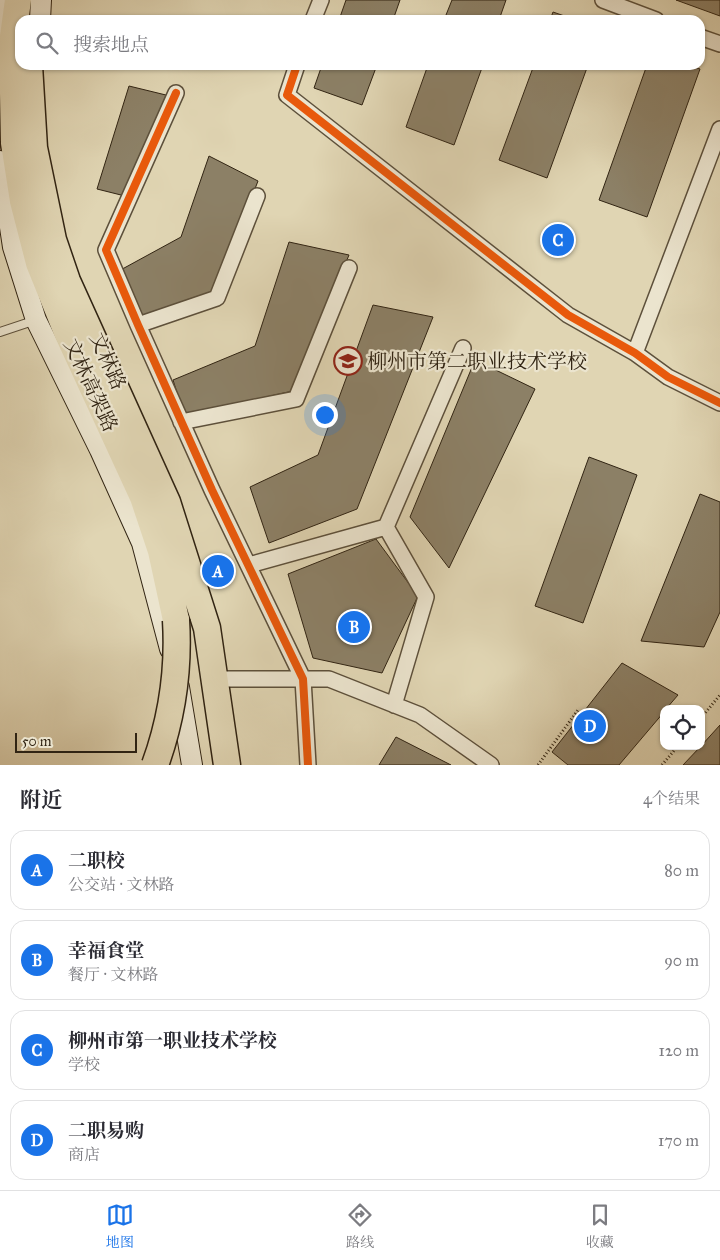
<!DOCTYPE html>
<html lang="zh">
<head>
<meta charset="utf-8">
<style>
  :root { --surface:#fff; --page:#f7f7f7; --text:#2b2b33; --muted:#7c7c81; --line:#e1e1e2; --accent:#1a73e8 }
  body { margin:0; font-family:"IM FELL Great Primer","Noto Serif SC",serif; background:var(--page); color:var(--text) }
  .controls { position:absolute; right:15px; bottom:15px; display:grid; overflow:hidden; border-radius:10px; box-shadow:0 1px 4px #0004 }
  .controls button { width:45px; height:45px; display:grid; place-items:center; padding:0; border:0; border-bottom:1px solid var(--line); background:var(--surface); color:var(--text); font:25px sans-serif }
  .scale { position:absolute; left:15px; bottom:12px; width:122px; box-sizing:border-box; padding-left:5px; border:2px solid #312413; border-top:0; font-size:14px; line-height:18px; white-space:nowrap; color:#312413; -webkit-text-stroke:4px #ebe4ce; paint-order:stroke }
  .you { position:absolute; left:324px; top:414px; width:18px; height:18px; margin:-12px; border:4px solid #fff; border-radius:50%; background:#1a73e8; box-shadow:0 0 0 8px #1a73e833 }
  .badge { display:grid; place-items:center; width:32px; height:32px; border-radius:50%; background:var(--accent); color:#fff; font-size:16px; font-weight:700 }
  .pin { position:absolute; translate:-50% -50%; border:2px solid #fff; box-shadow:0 1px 5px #0006 }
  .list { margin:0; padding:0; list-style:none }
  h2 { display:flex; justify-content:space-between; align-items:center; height:65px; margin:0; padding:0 20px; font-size:21px }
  h2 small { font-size:16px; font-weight:400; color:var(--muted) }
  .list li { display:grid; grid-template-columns:32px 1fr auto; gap:15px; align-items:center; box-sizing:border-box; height:80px; margin:0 10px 10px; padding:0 10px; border:1px solid var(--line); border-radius:15px }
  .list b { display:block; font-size:19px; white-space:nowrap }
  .list p { margin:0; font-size:16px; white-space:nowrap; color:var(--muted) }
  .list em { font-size:16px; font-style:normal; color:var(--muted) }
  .icon { flex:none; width:28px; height:28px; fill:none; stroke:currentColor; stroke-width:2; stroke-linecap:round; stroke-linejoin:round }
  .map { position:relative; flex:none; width:720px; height:765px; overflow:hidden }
  .search { position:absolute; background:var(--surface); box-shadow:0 1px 4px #0004; left:15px; right:15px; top:15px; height:55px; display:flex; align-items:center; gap:12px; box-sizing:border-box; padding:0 18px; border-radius:15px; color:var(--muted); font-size:19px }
  .sheet { height:425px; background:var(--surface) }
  nav { display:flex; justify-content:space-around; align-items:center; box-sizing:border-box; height:70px; border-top:1px solid var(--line); background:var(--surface); font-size:14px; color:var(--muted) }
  nav a { display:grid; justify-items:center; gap:2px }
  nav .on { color:var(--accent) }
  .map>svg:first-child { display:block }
  .building { fill:#8c8066; stroke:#312413 }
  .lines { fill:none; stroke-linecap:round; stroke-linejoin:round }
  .lane-casing { stroke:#5d503b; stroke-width:10 }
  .street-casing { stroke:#5d503b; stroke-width:18 }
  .secondary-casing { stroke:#312413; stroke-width:22 }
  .highway-casing { stroke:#312413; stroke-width:29 }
  .path { stroke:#312413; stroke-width:3; stroke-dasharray:1 2.5; stroke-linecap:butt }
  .lane { stroke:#ebe4ce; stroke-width:8 }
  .street { stroke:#ebe4ce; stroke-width:15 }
  .secondary { stroke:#ebe4ce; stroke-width:20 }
  .highway { stroke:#e0d5b3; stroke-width:26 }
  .highway-bridge-casing { stroke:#312413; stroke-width:29; stroke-linecap:butt }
  .highway-bridge { stroke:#e0d5b3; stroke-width:26 }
  .cycleway-casing { stroke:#ebe4ce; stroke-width:11 }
  .cycleway { stroke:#e8590c; stroke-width:8 }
  .labels { text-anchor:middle; stroke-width:4.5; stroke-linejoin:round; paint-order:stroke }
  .street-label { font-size:20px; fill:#312413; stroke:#ebe4ce }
  .poi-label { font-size:20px; fill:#312413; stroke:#ebe4ce; text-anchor:start }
</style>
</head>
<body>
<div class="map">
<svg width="720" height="765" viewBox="0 0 720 765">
  <rect width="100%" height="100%" fill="#e0d5b3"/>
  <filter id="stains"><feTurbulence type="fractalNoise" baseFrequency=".004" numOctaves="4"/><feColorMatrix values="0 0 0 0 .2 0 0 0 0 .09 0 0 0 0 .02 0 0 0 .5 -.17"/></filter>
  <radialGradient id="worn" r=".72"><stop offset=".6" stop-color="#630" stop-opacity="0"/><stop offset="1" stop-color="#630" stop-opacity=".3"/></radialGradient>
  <path class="building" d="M 346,0 L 400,0 L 393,20 L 339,20 Z
    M 452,0 L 506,0 L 499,20 L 444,20 Z
    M 677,0 L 720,0 L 720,16 L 676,0 Z
    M 553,12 L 576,20 L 550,20 Z
    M 322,65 L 377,65 L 362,105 L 314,88 Z
    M 428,65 L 483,65 L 454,145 L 406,127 Z
    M 534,65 L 588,65 L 547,178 L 499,160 Z
    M 647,65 L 690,65 L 700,69 L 647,217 L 599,200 Z
    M 129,86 L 170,96 L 129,197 L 97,189 Z
    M 209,156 L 258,181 L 215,292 L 142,324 L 115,273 L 181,237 Z
    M 289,242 L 349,255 L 293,391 L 184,415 L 173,380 L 255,346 Z
    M 373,305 L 433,317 L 357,509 L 269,543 L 250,487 L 318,455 Z
    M 475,360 L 535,389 L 449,568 L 410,517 Z
    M 589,457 L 637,475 L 583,623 L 535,606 Z
    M 700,494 L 720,502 L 720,612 L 704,647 L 641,641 Z
    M 376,539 L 418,596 L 382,673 L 313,658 L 288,574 Z
    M 622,663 L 678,695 L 666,709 L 664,709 L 664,712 L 619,765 L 568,765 L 552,752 Z
    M 720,725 L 720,765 L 683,765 L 701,746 Z
    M 396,737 L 451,765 L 379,765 Z"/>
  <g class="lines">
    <defs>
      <path id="lane" d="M 0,332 L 36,320"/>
      <path id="street" d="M 603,0 L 656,20
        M 313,20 L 321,0
        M 700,37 L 720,44
        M 297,65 L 287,95 L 568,315 L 635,353 L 668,377 L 720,403
        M 176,93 L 106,250 L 138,325 L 212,490 L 303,679 L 308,765
        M 138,325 L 217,298 L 257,196
        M 635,353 L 720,129
        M 181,422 L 296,399 L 349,268
        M 386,527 L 426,597 L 394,705
        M 249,565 L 386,527 L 463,348
        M 226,679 L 329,679 L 420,715 L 491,765"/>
      <path id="secondary" d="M 40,20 L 41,0
        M 0,43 L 4,0
        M 0,161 L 13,247 L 36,320 L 100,450 L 142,543 L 170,649
        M 179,687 L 192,765"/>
      <path id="highway" d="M 18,0 L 12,44 L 14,143 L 23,201 L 39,263 L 67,332 L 143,497 L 161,551 L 176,620
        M 29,65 L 34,148 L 53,240 L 67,281 L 167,502 L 207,628 L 227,765"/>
    </defs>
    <use href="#lane" class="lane-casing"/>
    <use href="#street" class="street-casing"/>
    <use href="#secondary" class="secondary-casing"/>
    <use href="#highway" class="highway-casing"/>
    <path class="path" d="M 701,718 L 720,695
      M 538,765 L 578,710
      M 662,765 L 678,746"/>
    <use href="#lane" class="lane"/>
    <use href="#street" class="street"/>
    <use href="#secondary" class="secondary"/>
    <use href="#highway" class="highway"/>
    <defs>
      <path id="highway-bridge" d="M 155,765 C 172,718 179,669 176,620"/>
    </defs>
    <use href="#highway-bridge" class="highway-bridge-casing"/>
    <use href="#highway-bridge" class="highway-bridge"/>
    <defs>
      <path id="cycleway" d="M 297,65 L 287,95 L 568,315 L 635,353 L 668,377 L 720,403
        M 176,93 L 106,250 L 138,325 L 212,490 L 303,679 L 308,765"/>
    </defs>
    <use href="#cycleway" class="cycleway-casing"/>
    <use href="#cycleway" class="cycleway"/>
  </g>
  <defs>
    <symbol id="school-ring" viewBox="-11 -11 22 22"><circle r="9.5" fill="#ebe4ce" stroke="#8f2418" stroke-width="1.5"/><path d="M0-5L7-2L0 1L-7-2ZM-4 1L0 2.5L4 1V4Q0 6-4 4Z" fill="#8f2418"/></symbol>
  </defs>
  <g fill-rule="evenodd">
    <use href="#school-ring" x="332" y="345" width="32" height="32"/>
  </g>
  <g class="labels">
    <g class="street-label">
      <text transform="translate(108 361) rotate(66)" y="7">文林路</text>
      <text transform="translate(91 385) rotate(65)" y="7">文林高架路</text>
    </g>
    <g class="poi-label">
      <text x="367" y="368">柳州市第二职业技术学校</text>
    </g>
  </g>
  <rect width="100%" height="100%" filter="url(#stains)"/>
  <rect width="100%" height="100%" fill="url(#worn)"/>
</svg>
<div class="controls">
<button><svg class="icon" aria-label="locate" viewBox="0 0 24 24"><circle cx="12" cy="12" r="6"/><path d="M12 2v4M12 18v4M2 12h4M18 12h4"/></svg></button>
</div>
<div class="scale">50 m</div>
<div class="you"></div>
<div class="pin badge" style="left:218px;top:571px">A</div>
<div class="pin badge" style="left:354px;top:627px">B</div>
<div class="pin badge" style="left:558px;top:240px">C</div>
<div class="pin badge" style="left:590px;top:726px">D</div>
<div class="search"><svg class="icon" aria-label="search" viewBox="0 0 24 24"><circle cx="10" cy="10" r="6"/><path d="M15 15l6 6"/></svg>搜索地点</div>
</div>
<section class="sheet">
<h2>附近<small>4个结果</small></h2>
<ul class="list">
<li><span class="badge">A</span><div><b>二职校</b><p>公交站 · 文林路</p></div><em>80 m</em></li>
<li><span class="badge">B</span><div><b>幸福食堂</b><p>餐厅 · 文林路</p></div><em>90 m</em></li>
<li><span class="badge">C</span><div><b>柳州市第一职业技术学校</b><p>学校</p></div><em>120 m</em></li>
<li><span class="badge">D</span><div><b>二职易购</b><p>商店</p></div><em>170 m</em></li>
</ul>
</section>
<nav>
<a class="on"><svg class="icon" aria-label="map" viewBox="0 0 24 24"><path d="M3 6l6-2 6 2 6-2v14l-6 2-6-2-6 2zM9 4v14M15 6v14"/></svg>地图</a>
<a><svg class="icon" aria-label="directions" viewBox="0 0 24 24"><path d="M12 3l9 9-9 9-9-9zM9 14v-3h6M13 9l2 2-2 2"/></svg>路线</a>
<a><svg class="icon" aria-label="saved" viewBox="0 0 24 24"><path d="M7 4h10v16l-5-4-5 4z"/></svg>收藏</a>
</nav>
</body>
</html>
